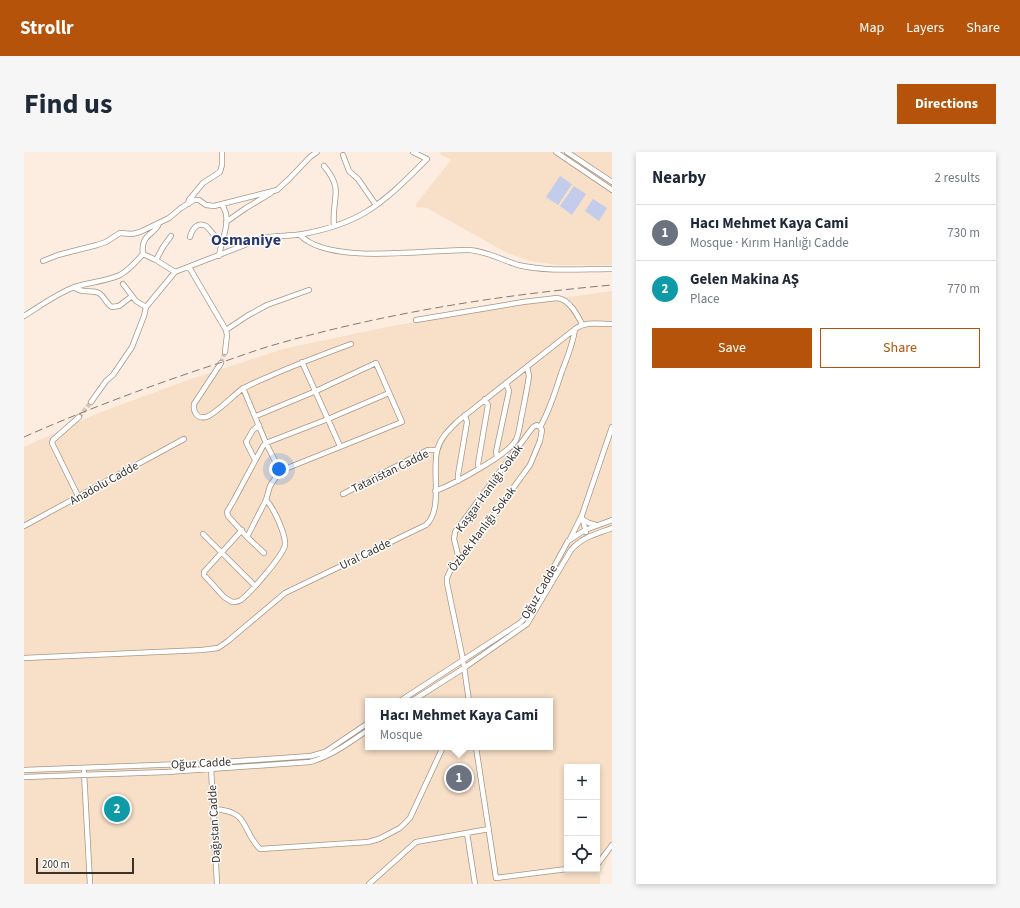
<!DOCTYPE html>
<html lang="en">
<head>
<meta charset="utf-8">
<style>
  :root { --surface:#fff; --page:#f6f6f7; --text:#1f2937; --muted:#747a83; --line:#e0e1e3; --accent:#b45309 }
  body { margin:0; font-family:"Source Sans 3",sans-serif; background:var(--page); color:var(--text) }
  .controls { position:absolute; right:12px; bottom:12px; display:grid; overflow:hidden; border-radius:0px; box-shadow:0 2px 6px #0003 }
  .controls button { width:36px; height:36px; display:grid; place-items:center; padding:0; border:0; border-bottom:1px solid var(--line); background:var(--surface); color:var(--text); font:20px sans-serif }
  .scale { position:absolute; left:12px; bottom:10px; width:98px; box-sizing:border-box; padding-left:4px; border:2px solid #3a332c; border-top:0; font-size:11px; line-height:14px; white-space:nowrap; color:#3a332c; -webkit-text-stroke:3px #fefefe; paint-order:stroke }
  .you { position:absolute; left:255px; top:317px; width:14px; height:14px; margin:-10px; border:3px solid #fff; border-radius:50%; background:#1a73e8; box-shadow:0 0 0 6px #1a73e833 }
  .badge { display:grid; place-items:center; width:26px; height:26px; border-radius:50%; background:var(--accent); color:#fff; font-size:13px; font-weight:700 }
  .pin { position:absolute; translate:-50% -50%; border:2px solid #fff; box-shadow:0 1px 4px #0006 }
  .popup { position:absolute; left:341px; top:546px; width:188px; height:52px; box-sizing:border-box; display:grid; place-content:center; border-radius:0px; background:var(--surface); filter:drop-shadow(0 1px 3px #0005); font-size:13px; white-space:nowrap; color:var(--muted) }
  .popup b { font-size:15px; color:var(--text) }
  .popup::after { content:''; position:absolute; left:50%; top:100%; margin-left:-8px; border:8px solid transparent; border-top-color:var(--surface) }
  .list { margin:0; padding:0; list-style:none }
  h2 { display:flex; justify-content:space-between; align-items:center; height:52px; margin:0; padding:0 16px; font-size:17px }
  h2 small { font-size:13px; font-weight:400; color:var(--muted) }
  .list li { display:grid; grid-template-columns:26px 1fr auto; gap:12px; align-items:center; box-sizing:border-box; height:56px; padding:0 16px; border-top:1px solid var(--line) }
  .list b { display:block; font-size:15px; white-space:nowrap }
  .list p { margin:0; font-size:13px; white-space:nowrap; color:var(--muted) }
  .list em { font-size:13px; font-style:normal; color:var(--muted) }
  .actions { display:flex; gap:8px; padding:12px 16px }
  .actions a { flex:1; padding:9px 0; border:1px solid var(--accent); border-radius:0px; text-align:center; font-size:14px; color:var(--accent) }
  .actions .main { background:var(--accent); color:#fff }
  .icon { flex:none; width:22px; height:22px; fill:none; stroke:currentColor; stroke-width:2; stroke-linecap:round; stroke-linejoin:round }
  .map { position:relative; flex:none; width:588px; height:732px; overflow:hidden; border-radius:0px }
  header { display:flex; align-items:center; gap:24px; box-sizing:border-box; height:56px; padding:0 20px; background:var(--accent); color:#fff }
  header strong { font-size:19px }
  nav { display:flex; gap:22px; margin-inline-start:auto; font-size:14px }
  .intro { display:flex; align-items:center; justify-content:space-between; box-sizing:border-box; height:96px; padding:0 24px }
  h1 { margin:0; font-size:28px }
  .button { padding:10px 18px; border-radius:0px; background:var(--accent); color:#fff; font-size:14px; font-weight:700 }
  main { display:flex; gap:24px; padding:0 24px }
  aside { flex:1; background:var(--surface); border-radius:0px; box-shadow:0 2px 6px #0003 }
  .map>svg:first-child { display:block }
  .built { fill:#f7dfc8; fill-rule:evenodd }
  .green { fill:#c3cdeb }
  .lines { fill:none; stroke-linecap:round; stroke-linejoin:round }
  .minor-tunnel { stroke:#d6c8bc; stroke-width:4.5; stroke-dasharray:4.5 2; stroke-linecap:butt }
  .minor-casing { stroke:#a79686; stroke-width:6 }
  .minor { stroke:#fff; stroke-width:4.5 }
  .rail { stroke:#847970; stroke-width:1; stroke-dasharray:8 4; stroke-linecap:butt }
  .labels { text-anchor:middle; stroke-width:3; stroke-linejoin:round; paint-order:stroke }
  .street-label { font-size:12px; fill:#3a332c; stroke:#fefefe }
  .district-label { font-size:16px; font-weight:bold; fill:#2a3771; stroke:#fefefe }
</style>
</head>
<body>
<header>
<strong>Strollr</strong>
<nav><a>Map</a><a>Layers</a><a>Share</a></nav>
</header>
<div class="intro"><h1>Find us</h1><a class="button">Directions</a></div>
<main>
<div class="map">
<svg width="588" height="732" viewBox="0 0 588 732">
  <rect width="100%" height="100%" fill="#fdede0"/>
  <path class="built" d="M 417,0 L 588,0 L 588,113 L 532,113 L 506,109 L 483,101 L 403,56 L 392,55 L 392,52 L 427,8 L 416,2 Z
    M 588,139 L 588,698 L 576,722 L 576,732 L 0,732 L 0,295 L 72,262 L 161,229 L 259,197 L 363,175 L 500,151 ZM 344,549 L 526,549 L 526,595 L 344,595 ZM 543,615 L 573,615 L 573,717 L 543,717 Z"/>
  <path class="green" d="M 536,24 L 548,32 L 534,53 L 522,45 Z
    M 550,34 L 562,42 L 548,63 L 536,54 Z
    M 569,47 L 583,56 L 575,69 L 561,59 Z"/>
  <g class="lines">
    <path class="minor-tunnel" d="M 197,211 L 201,200
      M 55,265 L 67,250"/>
    <defs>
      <path id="minor" d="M 532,0 L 588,38
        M 543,0 L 588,30
        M 319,3 L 325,19 L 334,27 L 352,53
        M 300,14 C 321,39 307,46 310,74
        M 164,52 L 165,48 L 179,31 L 196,20 L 198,13 L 198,0
        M 202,70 L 222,56 L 247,41
        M 135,71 C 132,83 116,81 119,102 L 132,108 L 151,120
        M 276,83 C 305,114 405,97 445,98 C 462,99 478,108 494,113 C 524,120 557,117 588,117
        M 166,85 C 168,78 173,69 182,74 C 187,78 192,87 198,92
        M 195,104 C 197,88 209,68 198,53
        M 132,108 L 139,95 L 147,84
        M 19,109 L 34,103 L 73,93 L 82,90 L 96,81 L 108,82 L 116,80 L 145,66 L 157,56 L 170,48 L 175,48 L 182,53 L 190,54 L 253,38 L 265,27 L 286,5 L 293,0
        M 165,115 L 202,178 L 203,183 L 201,200
        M 99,132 L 112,149 L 122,155
        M 50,135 C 57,142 67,137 75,141 C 81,145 82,152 88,155 L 95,154 L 108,144
        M 0,164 C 16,154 31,143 48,136 C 63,130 81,130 96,123 C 105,118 112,110 119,102
        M 392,168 L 499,150 L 533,146 C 545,147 553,162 558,172
        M 202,178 L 223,164 L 243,153 L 285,138
        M 278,210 L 316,294
        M 197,211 L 170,252 C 169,260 173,267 182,265 C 189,264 210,243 218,237 C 227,232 237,228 246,224 C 273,212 300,202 327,192
        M 219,236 L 242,291 L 256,319
        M 67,250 L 82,229 L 89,223 L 108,195 L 120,164 L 122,155 L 151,120 L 236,87 C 250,82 264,85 279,82 C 300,78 324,71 342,60 C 365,46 384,26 403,7 L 389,0
        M 516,275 C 526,258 531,240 537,222 C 542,208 549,193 551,177
        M 473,304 L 472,300 L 485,239 L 482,231
        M 231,308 L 222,290 L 229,278 L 235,273
        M 455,316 L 454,312 L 464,253 L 461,247
        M 434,329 L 434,323 L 443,270 L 441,263
        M 411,339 C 428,333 484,303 492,288 C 495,281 496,273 497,267 C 500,252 503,238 505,224 L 503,215
        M 319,342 L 400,300 L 404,298 L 413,298
        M 54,344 L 28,291 L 29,288 L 55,265
        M 558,365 L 562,380
        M 558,367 L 565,371 L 572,373
        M 0,374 L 160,287
        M 218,378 L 180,420 L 180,423 L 200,445 L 208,450 C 212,450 214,450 217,448 C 226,441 259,404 261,393 C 262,383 250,356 242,348
        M 179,382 L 231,434
        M 223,385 L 242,348 L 246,334 L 256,319 L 378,270 L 352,211 L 292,239 L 232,264
        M 546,387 L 558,363 L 588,275
        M 240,401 L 223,385 L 204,364 L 203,360 L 210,348 L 239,294 L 242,291 L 304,267 L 365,241
        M 435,407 L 430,387 L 431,380 L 509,275 L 513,273 L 516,275
        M 0,506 L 178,498 L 194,496 L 204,489 L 261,441 L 402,373 C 419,358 408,320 413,299 C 416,286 425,278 434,269 L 551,177 C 563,169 573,172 588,172
        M 376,549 L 496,471 L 503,464 L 544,389 L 561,378 L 588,368
        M 388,549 L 440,516 L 503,472 L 547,398 C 558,385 573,382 588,376
        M 445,549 L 439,508 L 423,431 L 423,426 L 426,419 L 452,387 L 506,313 L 516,289 L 518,278 L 516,275
        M 452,595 L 472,726 L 543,717
        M 187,615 L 193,732
        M 0,618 L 187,611 L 287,604 L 301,600 L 344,571
        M 60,620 L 66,732
        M 0,625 L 143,620 L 286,610 C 308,604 326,590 344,578
        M 189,657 C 227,659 216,677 236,697 L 344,690 L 355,687 L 376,676 L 386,666 L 419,595
        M 443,681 L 451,732
        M 573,713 L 588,693
        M 345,732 L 392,690 L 465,677"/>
    </defs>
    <use href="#minor" class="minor-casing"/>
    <use href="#minor" class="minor"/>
    <path class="rail" d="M 0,285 C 61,258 123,235 186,214 C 209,207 231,198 253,192 C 362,161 475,143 588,133"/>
  </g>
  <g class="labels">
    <g class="street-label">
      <text transform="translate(366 319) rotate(-26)" y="4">Tataristan Cadde</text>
      <text transform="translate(80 331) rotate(-29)" y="4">Anadolu Cadde</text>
      <text transform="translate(465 336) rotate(-54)" y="4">Kaşgar Hanlığı Sokak</text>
      <text transform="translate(458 377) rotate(-53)" y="4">Özbek Hanlığı Sokak</text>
      <text transform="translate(341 402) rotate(-26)" y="4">Ural Cadde</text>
      <text transform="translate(515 440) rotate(-60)" y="4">Oğuz Cadde</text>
      <text transform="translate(177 611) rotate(-3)" y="4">Oğuz Cadde</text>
      <text transform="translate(190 672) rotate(-93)" y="4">Dağıstan Cadde</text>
    </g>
    <g class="district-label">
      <text x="222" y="93">Osmaniye</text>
    </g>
  </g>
</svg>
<div class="controls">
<button>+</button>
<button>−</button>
<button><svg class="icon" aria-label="locate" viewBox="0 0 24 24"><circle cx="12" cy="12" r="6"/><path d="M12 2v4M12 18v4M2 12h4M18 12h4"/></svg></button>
</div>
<div class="scale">200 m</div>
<div class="you"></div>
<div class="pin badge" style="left:435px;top:626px;background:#6b7280">1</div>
<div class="popup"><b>Hacı Mehmet Kaya Cami</b>Mosque</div>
<div class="pin badge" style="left:93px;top:657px;background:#0f9aa8">2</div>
</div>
<aside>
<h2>Nearby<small>2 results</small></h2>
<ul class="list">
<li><span class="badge" style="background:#6b7280">1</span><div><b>Hacı Mehmet Kaya Cami</b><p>Mosque · Kırım Hanlığı Cadde</p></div><em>730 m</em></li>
<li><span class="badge" style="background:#0f9aa8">2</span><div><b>Gelen Makina AŞ</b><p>Place</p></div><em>770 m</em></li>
</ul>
<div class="actions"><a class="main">Save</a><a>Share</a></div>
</aside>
</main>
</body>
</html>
